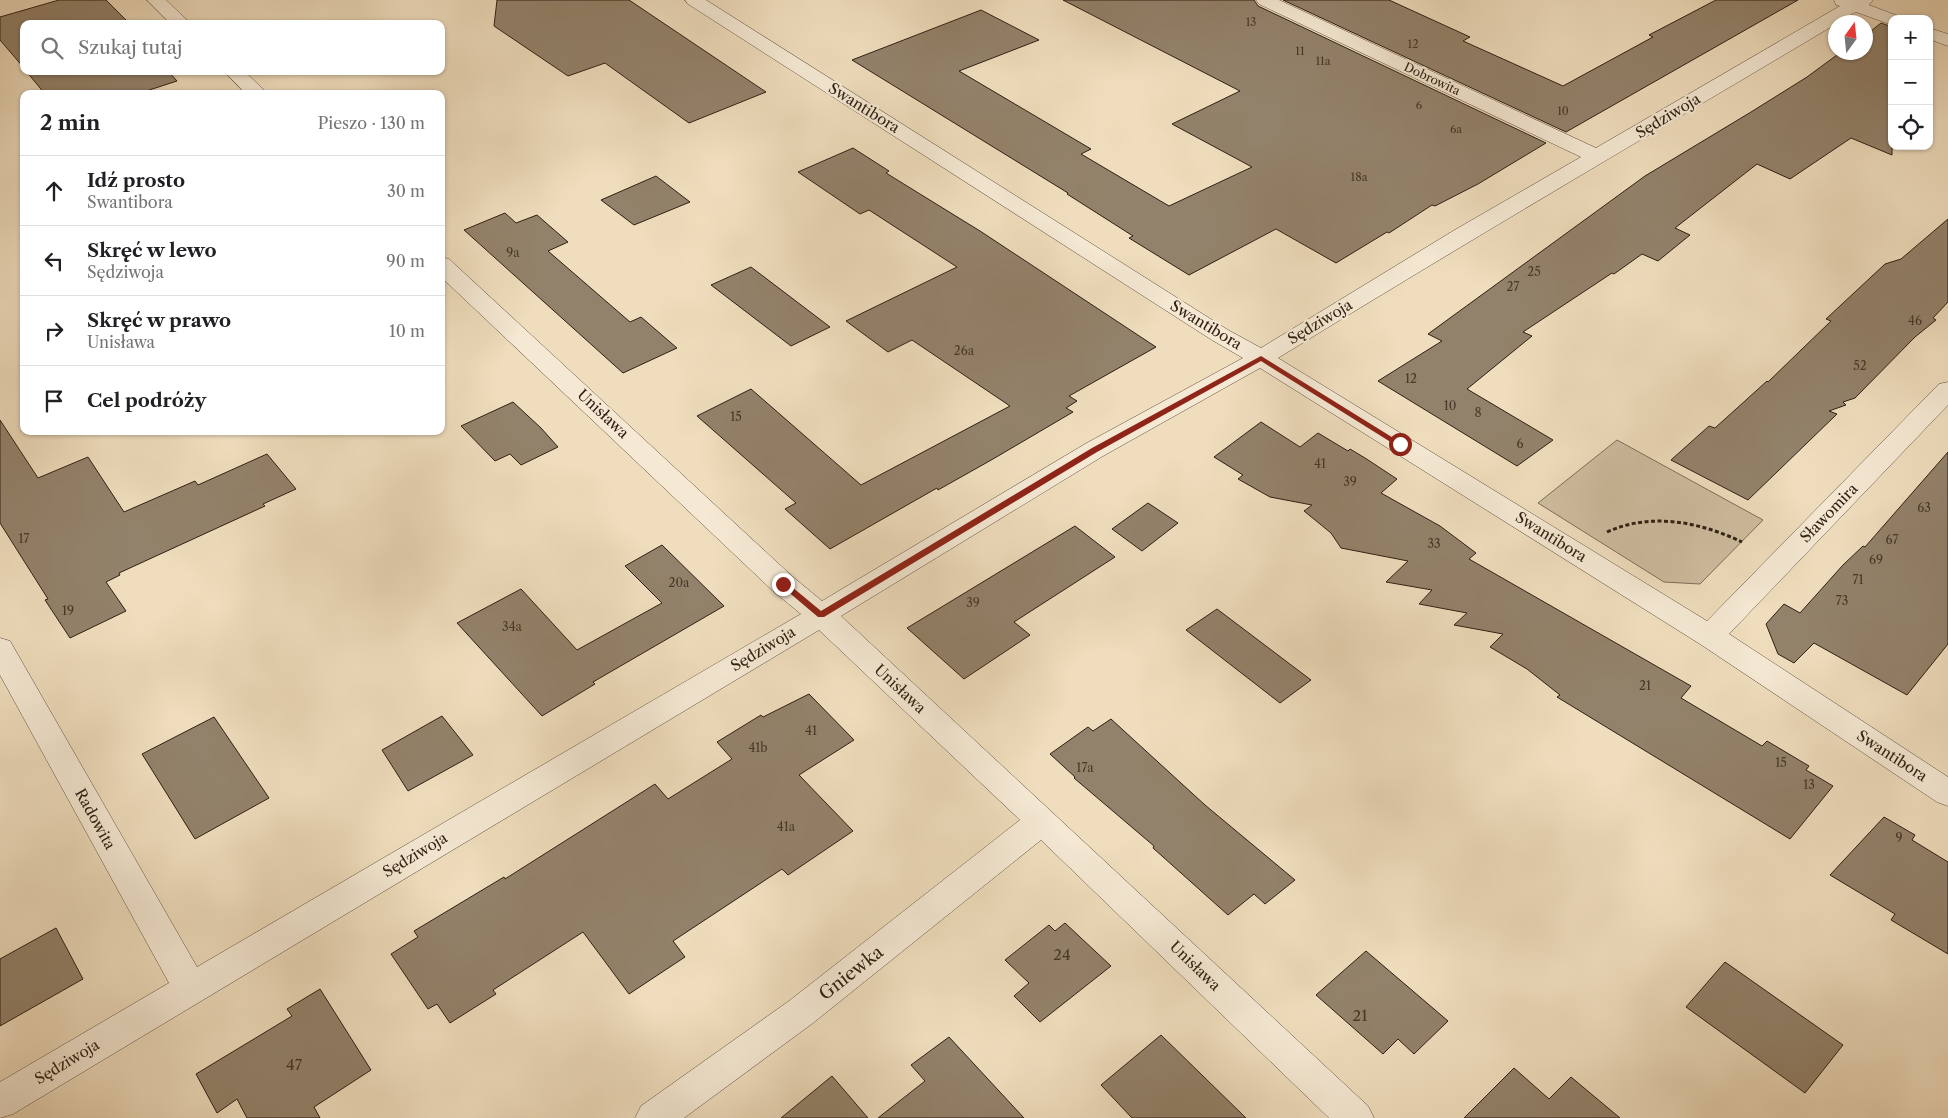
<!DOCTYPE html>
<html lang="pl">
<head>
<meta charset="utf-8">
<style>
  :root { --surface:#fff; --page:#f2f2f2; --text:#202124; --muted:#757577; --line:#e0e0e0 }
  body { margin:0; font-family:"Libre Caslon Text",serif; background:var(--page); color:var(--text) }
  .controls { position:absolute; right:15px; top:15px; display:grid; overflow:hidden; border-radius:10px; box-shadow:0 1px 4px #0004 }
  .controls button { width:45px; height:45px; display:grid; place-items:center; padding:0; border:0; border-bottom:1px solid var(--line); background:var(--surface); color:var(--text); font:25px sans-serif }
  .compass { position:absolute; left:1828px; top:15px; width:45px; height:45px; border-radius:50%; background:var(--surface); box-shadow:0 1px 4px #0004; rotate:15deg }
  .stop { position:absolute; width:15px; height:15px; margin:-11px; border:4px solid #8f2418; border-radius:50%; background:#fff }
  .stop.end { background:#8f2418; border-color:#fff; box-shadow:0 1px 5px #0008 }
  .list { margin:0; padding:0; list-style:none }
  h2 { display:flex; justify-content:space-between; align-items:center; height:65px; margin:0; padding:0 20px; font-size:21px }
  h2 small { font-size:16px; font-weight:400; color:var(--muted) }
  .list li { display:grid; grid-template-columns:32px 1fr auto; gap:15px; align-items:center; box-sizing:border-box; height:70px; padding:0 20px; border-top:1px solid var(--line) }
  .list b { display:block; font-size:19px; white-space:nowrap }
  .list p { margin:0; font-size:16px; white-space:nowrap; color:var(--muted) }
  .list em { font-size:16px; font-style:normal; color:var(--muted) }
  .icon { flex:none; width:28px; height:28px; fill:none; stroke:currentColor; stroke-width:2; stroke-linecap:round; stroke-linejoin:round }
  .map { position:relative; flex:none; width:1948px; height:1118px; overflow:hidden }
  .search { position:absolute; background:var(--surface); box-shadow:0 1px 4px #0004; left:20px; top:20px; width:425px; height:55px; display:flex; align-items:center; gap:12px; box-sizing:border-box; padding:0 18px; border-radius:10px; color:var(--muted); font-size:19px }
  .panel { position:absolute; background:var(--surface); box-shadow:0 1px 4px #0004; left:20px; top:90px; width:425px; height:345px; border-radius:10px }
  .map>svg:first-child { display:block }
  .green { fill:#cebda0; stroke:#7e6e5a }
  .building { fill:#93826b; stroke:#2f1f13 }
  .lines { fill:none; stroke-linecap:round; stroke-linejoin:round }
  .minor-casing { stroke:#5f4e3e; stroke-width:1 }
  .path { stroke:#2f1f13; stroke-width:3; stroke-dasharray:4 2.5; stroke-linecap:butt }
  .minor { fill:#f5e9d4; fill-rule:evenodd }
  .route { fill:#8f2418 }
  .labels { text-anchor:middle; stroke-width:4.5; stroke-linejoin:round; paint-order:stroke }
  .far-number-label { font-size:11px; fill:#483829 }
  .far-street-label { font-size:12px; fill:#2f1f13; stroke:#f5e9d4 }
  .number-label { font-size:12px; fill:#483829 }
  .street-label { font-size:15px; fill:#2f1f13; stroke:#f5e9d4 }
  .near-number-label { font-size:15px; fill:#483829 }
  .near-street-label { font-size:18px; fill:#2f1f13; stroke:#f5e9d4 }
</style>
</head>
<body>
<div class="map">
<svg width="1948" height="1118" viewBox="0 0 1948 1118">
  <rect width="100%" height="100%" fill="#efddbd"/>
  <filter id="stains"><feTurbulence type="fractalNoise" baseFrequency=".004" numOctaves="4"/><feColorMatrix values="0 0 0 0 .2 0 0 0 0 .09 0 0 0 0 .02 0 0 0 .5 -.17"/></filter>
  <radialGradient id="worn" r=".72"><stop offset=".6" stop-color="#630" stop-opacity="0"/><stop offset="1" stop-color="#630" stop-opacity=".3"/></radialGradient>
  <path class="green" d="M 1617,440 L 1763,520 L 1700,584 L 1664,582 L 1538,503 Z"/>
  <path class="building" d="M 59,0 L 106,0 L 130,24 L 24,24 L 24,68 L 0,40 L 0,17 Z
    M 497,0 L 629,0 L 766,92 L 689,123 L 605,63 L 568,76 L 494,26 Z
    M 1063,0 L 1254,0 L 1258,6 L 1546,143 L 1478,184 L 1435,206 L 1432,205 L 1389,233 L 1387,232 L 1336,263 L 1276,229 L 1189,275 L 1129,238 L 1133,236 L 1067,194 L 1068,193 L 852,60 L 981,10 L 1039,40 L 959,71 L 1091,149 L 1081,154 L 1169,206 L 1252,167 L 1172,124 L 1240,91 Z
    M 1283,0 L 1389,0 L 1470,37 L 1463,41 L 1563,86 L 1653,37 L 1649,35 L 1716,0 L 1798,0 L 1566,132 Z
    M 1881,23 L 1892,27 L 1892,155 L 1851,138 L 1790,179 L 1757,164 L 1675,228 L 1690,235 L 1658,261 L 1642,254 L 1614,274 L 1612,273 L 1523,332 L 1532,336 L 1467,389 L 1553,440 L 1517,466 L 1378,381 L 1442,341 L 1428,334 L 1645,176 L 1751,112 L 1807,77 L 1841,52 L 1866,52 L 1866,35 Z
    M 26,71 L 168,71 L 177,81 L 137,94 L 45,94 Z
    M 853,148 L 889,171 L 886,173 L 980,231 L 1156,347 L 1069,396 L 1077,401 L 1066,408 L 1073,412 L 993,459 L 938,490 L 937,488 L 830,549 L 785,509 L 796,503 L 697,416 L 751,389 L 861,485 L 1010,406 L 912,340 L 888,352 L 846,321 L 957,267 L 869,210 L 860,214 L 798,172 Z
    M 656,176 L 690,202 L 634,225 L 601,200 Z
    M 505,213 L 516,223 L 537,215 L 568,242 L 548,251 L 630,322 L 641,317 L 677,348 L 623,373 L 464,230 Z
    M 1948,219 L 1948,302 L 1933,318 L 1936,320 L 1915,337 L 1855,398 L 1843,402 L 1846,405 L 1829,411 L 1837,414 L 1748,500 L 1671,460 L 1709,426 L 1715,428 L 1767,381 L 1768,382 L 1831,321 L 1826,319 L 1885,264 L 1901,259 Z
    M 751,267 L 830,327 L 791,346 L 711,285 Z
    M 513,402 L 541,428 L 558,447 L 521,465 L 510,454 L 495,461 L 461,426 Z
    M 0,420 L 38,478 L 88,457 L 124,512 L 195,481 L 198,485 L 267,454 L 296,489 L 263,504 L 265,506 L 119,573 L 120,575 L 106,582 L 126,611 L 70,638 L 45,600 L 48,599 L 0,523 Z
    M 1261,422 L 1300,447 L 1318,433 L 1348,451 L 1350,449 L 1365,458 L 1397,479 L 1381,493 L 1440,526 L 1476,553 L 1469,559 L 1691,686 L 1681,698 L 1762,746 L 1767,741 L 1809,766 L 1806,770 L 1833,786 L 1790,839 L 1557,697 L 1560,695 L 1527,669 L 1490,647 L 1503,634 L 1454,625 L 1467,613 L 1419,604 L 1432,590 L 1386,582 L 1408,561 L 1341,548 L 1331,533 L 1304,511 L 1312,505 L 1270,497 L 1238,479 L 1243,475 L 1214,457 Z
    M 1948,452 L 1948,644 L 1907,695 L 1814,643 L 1794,663 L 1778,654 L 1766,624 L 1784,604 L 1800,613 L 1843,565 L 1863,546 L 1865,547 Z
    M 1148,503 L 1178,523 L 1142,551 L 1112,529 Z
    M 1075,526 L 1115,557 L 1014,622 L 1030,635 L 964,679 L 907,628 Z
    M 662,545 L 724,606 L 593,682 L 595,684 L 542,716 L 457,623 L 521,589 L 577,650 L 662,603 L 625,566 Z
    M 1217,609 L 1311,680 L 1280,703 L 1186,630 Z
    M 809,694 L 854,740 L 799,775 L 853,831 L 788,875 L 782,869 L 673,941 L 685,957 L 629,994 L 583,932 L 493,990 L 496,994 L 450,1023 L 437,1004 L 428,1009 L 391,954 L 418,937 L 414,931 L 504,877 L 505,879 L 655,784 L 668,799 L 732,759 L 717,742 L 761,715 L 763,717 Z
    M 442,716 L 473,755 L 408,791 L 382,750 Z
    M 214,717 L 269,798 L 195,839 L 142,754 Z
    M 1111,719 L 1205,805 L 1295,880 L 1265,904 L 1254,894 L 1228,915 L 1153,848 L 1154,846 L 1074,778 L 1075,777 L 1050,754 L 1088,727 L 1093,731 Z
    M 1884,817 L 1915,835 L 1912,840 L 1948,862 L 1948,954 L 1891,920 L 1895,914 L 1830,875 Z
    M 1065,923 L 1111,966 L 1040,1022 L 1014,996 L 1029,983 L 1005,960 L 1049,925 L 1055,931 Z
    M 56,928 L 83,979 L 0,1026 L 0,959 Z
    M 1366,951 L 1448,1021 L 1414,1054 L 1398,1039 L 1383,1054 L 1316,995 Z
    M 1725,962 L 1843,1045 L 1805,1093 L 1686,1007 Z
    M 320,989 L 371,1070 L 314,1107 L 320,1118 L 247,1118 L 237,1099 L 217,1113 L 196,1074 L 292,1016 L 287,1009 Z
    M 1161,1035 L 1246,1118 L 1132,1118 L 1101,1085 Z
    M 949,1037 L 1024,1118 L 878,1118 L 925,1081 L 911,1065 Z
    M 1514,1068 L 1549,1099 L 1571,1077 L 1620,1118 L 1464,1118 Z
    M 832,1076 L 868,1118 L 781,1118 Z"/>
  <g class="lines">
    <defs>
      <path id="minor" d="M 147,0 L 166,0 L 191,24 L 171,24 Z
        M 685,0 L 706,0 L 1228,330 L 1261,348 L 1453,231 L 1581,157 L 1259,4 L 1256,0 L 1279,0 L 1596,148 L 1840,6 L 1836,5 L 1834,0 L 1873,0 L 1869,5 L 1898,16 L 1900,19 L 1892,19 L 1892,25 L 1856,12 L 1836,22 L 1836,24 C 1649,135 1463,244 1278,358 L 1707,621 L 1939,384 L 1948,382 L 1948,405 L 1729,634 L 1948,777 L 1948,806 L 1937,802 L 1700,644 L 1260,368 L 1103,456 L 841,616 L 1368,1106 L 1374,1118 L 1329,1118 L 1041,840 L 813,1023 L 684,1118 L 635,1118 L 641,1106 L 789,1001 L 1020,820 L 819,630 L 13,1114 L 0,1118 L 0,1082 L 169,983 L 0,675 L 0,638 L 10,641 L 197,967 L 801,614 L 773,591 L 441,277 L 441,257 L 449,259 L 793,577 L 822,601 L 1085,444 L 1243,358 L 1212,340 L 688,4 Z
        M 1929,28 L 1948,34 L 1948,46 L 1929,39 Z
        M 224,71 L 244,71 L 268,94 L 246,94 Z"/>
    </defs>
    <use href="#minor" class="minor-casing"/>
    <path class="path" d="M 1607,532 C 1651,512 1700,522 1742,542"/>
    <use href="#minor" class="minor"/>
  </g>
  <path class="route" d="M 1261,356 L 1403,444 L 1397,446 L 1261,361 L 1097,452 L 824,617 L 818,617 L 779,584 L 783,581 L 786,582 L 821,611 L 1092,448 Z"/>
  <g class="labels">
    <g class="far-number-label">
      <text x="1251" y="26">13</text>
      <text x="1413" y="48">12</text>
      <text x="1300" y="55">11</text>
      <text x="1323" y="65">11a</text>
      <text x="1419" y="109">6</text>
      <text x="1563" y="115">10</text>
      <text x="1456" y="133">6a</text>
      <text x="1359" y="181">18a</text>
    </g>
    <g class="far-street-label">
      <text transform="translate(1432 79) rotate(25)" y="4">Dobrowita</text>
    </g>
    <g class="number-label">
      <text x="513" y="257">9a</text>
      <text x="1534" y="276">25</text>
      <text x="1513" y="291">27</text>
      <text x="1915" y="325">46</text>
      <text x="964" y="355">26a</text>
      <text x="1860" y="370">52</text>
      <text x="1411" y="383">12</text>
      <text x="1450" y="410">10</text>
      <text x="1478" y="417">8</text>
      <text x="736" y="421">15</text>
      <text x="1520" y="448">6</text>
      <text x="1320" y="468">41</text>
      <text x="1350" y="486">39</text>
      <text x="1924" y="512">63</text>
      <text x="24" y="543">17</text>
      <text x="1892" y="544">67</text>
      <text x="1434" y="548">33</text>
      <text x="1876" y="564">69</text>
      <text x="1858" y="584">71</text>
      <text x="679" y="587">20a</text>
      <text x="1842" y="605">73</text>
      <text x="973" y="607">39</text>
      <text x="68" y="615">19</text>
      <text x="512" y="631">34a</text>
      <text x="1645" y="690">21</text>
      <text x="811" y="735">41</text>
      <text x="758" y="752">41b</text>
      <text x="1781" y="767">15</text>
      <text x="1085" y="772">17a</text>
      <text x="1809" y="789">13</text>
      <text x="786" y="831">41a</text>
      <text x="1899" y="842">9</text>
    </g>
    <g class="street-label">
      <text transform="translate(864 108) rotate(32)" y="5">Swantibora</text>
      <text transform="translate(1668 116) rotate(-31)" y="5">Sędziwoja</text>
      <text transform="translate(1320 322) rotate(-31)" y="5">Sędziwoja</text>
      <text transform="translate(1206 325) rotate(31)" y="5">Swantibora</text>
      <text transform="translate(603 414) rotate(43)" y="5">Unisława</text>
      <text transform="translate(1829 513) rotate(-46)" y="5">Sławomira</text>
      <text transform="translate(1551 537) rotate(32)" y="5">Swantibora</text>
      <text transform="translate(763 649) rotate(-31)" y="5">Sędziwoja</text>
      <text transform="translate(900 689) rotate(43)" y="5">Unisława</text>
      <text transform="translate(1892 756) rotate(33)" y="5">Swantibora</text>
      <text transform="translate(95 819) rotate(61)" y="5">Radowita</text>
      <text transform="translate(415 855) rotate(-31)" y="5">Sędziwoja</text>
      <text transform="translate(1195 966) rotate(44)" y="5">Unisława</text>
      <text transform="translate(67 1062) rotate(-31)" y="5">Sędziwoja</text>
    </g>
    <g class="near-number-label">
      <text x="1062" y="960">24</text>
      <text x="1360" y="1021">21</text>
      <text x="294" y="1070">47</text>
    </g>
    <g class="near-street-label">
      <text transform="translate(851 973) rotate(-38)" y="6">Gniewka</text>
    </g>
  </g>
  <rect width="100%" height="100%" filter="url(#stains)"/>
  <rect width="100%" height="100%" fill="url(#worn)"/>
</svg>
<div class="controls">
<button>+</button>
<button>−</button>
<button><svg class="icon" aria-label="locate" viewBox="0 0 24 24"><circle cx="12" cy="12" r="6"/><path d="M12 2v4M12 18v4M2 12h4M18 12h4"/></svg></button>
</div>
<svg class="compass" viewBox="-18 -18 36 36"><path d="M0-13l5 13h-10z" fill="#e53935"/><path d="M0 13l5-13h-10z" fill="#757577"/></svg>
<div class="stop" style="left:1400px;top:444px"></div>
<div class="stop end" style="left:783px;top:584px"></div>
<div class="search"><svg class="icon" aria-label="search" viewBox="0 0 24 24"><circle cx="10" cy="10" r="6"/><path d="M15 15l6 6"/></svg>Szukaj tutaj</div>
<section class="panel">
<h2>2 min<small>Pieszo · 130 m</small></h2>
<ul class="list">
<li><svg class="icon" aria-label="ahead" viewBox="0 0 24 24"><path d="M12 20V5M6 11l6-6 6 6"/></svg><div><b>Idź prosto</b><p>Swantibora</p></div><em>30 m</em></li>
<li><svg class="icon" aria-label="left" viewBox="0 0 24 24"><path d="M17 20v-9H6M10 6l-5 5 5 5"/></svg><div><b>Skręć w lewo</b><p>Sędziwoja</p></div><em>90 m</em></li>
<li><svg class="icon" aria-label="right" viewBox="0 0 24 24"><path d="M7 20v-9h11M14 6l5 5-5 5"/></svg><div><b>Skręć w prawo</b><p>Unisława</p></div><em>10 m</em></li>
<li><svg class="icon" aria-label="arrive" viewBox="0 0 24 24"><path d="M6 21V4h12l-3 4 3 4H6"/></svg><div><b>Cel podróży</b></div></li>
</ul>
</section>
</div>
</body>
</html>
